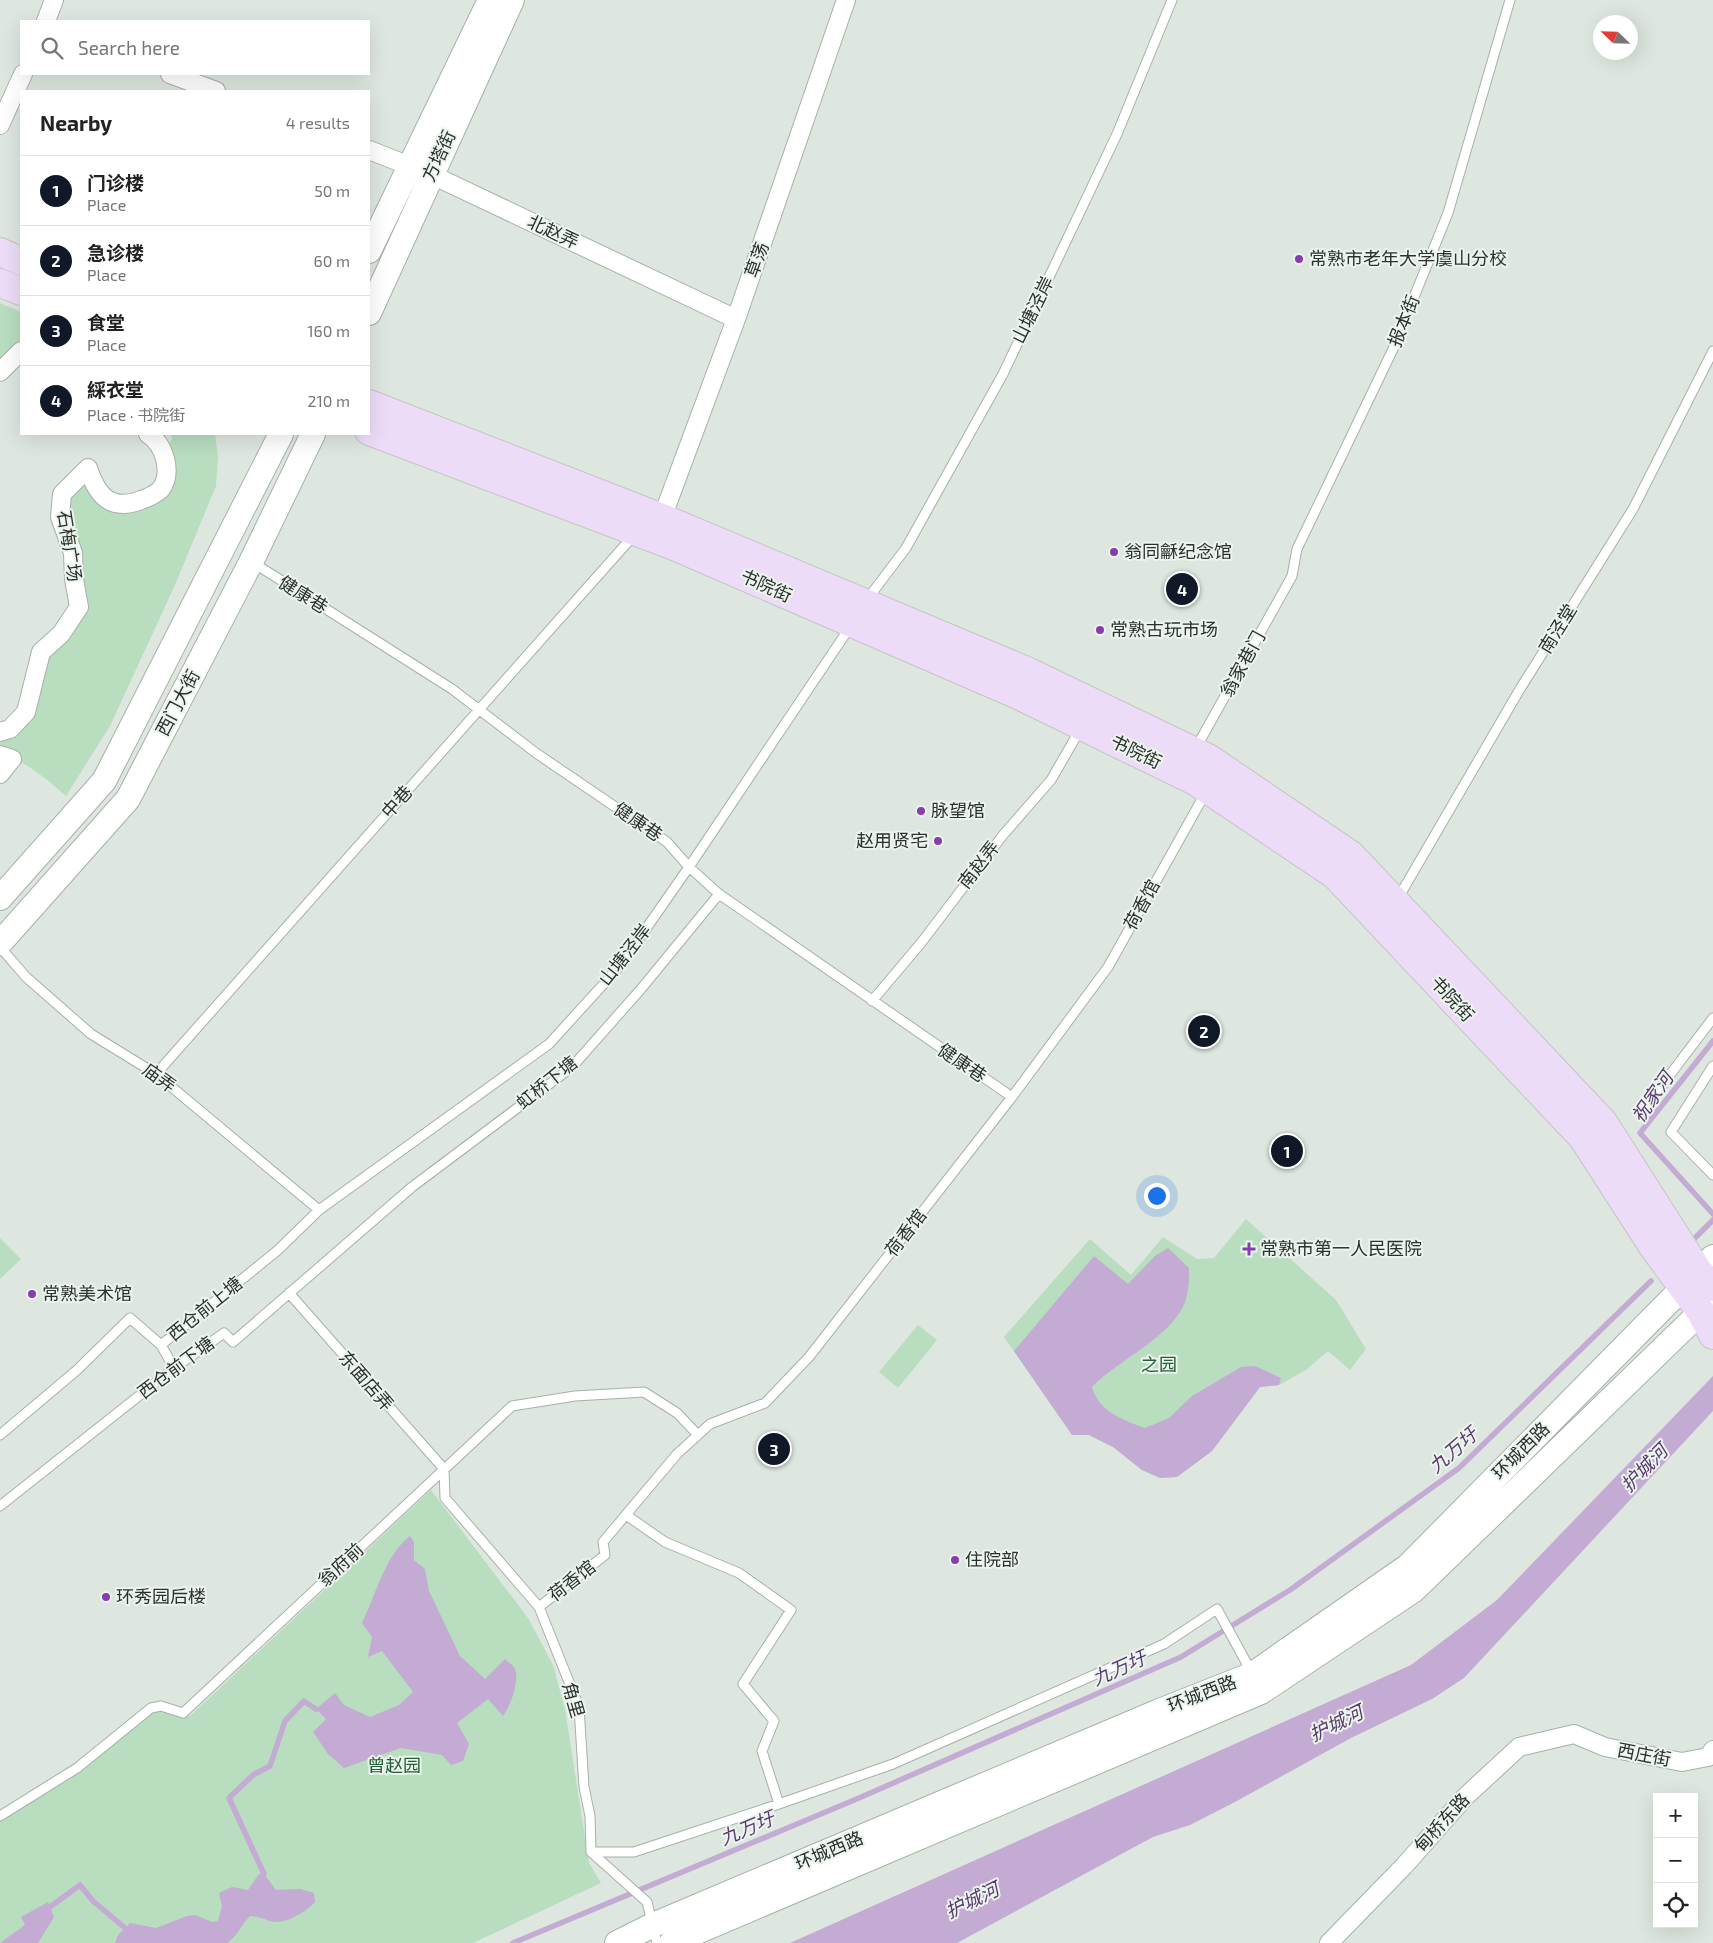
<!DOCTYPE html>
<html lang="en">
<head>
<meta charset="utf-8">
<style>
  :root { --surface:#fff; --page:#f2f2f2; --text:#222; --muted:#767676; --line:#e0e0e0; --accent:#111827 }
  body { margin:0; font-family:"Exo 2","Noto Sans SC",sans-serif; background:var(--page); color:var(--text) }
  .controls { position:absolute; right:15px; bottom:15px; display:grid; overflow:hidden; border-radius:0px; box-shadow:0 5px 20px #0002 }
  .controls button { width:45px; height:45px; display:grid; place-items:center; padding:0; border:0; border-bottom:1px solid var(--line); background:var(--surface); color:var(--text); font:25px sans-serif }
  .compass { position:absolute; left:1593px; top:15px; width:45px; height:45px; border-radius:50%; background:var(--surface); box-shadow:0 5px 20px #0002; rotate:293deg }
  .you { position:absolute; left:1156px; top:1195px; width:18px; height:18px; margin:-12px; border:4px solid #fff; border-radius:50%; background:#1a73e8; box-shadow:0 0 0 8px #1a73e833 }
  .badge { display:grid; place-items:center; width:32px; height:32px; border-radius:50%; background:var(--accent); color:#fff; font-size:16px; font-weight:700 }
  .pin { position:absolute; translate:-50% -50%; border:2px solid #fff; box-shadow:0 1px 5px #0006 }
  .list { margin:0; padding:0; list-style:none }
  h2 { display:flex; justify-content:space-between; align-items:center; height:65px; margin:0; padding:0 20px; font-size:21px }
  h2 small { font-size:16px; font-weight:400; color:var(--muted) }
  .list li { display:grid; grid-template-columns:32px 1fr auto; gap:15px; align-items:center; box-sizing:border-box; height:70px; padding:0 20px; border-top:1px solid var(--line) }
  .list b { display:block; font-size:19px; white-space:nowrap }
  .list p { margin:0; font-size:16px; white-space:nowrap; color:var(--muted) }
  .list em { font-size:16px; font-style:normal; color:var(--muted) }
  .icon { flex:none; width:28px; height:28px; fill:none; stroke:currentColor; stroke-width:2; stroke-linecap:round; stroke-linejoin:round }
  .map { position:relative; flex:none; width:1713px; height:1943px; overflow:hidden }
  .search { position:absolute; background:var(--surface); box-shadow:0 5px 20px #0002; left:20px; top:20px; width:350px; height:55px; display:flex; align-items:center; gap:12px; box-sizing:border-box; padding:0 18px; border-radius:0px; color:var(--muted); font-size:19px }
  .panel { position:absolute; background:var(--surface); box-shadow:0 5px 20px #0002; left:20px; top:90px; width:350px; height:345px; border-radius:0px }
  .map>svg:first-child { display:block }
  .green { fill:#b8ddbf }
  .water { fill:#c3abd4 }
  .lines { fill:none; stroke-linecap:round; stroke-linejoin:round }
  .stream { stroke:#c3abd4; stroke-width:5.5 }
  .lane-casing { stroke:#a7b0a8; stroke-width:11 }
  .street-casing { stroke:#a7b0a8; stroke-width:20 }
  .secondary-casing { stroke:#a7b0a8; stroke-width:26 }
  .primary-casing { stroke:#c4c5c4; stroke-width:30 }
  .lane { stroke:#fff; stroke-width:9 }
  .street { stroke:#fff; stroke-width:18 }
  .secondary { stroke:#fff; stroke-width:24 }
  .primary { stroke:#ecdcf8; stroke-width:28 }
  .poi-dot { fill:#863daf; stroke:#ebf4ed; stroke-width:2 }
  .labels { text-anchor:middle; stroke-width:4; stroke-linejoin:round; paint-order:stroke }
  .street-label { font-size:18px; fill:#2d312e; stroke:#ebf4ed }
  .poi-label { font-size:18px; fill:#2d312e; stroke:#ebf4ed; text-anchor:start }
  .park-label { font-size:18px; fill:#236036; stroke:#ebf4ed }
  .water-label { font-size:19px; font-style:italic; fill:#5b3a70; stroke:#ebf4ed }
</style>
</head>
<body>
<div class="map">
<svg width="1713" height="1943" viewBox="0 0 1713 1943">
  <rect width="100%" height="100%" fill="#dee7df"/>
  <path class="green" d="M 0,303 L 21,312 L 21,351 L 0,372 Z
    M 170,434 L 215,434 L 218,457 L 216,486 L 175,585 L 110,726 L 66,796 C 45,778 27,761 0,755 L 0,732 L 10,729 L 41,652 L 79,607 L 60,517 L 78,477 L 102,497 L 150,497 L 172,438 Z
    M 1246,1219 L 1336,1300 L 1366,1349 L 1350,1370 L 1328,1351 L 1306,1370 L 1279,1385 L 1260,1387 L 1212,1451 L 1177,1477 L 1160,1478 L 1142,1470 L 1113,1447 L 1089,1435 L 1072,1435 L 1004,1337 L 1090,1239 L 1131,1275 L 1163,1237 L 1197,1259 L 1214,1258 Z
    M 0,1238 L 21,1259 L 0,1279 Z
    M 918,1325 L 937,1340 L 898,1388 L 879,1372 Z
    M 431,1490 L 528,1618 L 553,1665 L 565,1709 L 589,1863 L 601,1883 L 473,1943 L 0,1943 L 0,1816 L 161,1706 L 190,1716 Z"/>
  <path class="water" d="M 1168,1248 L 1189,1268 C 1189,1276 1189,1286 1187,1295 C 1179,1334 1119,1359 1092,1387 C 1099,1412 1123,1420 1145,1428 L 1169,1418 L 1192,1396 L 1241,1367 L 1255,1366 L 1281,1378 L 1279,1385 L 1260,1387 L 1212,1451 L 1177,1477 L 1160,1478 L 1142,1470 L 1113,1447 L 1089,1435 L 1072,1435 L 1014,1351 L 1094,1256 L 1128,1284 L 1155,1256 Z
    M 1713,1376 L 1713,1411 L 1464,1678 L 1432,1699 L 1351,1738 L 1235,1802 L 1190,1825 L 1153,1837 L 957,1943 L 790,1943 L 1411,1665 L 1497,1600 Z
    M 410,1536 L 414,1542 L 414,1560 L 425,1569 L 429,1591 L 460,1656 L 485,1679 L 505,1659 C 507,1662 512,1664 514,1667 C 521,1679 510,1707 503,1716 L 488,1699 L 457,1723 L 469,1744 L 463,1761 L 451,1765 L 442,1755 L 401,1748 L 344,1768 L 328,1754 L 313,1732 L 326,1719 L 316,1709 L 335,1693 L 344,1705 L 370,1717 L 399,1705 L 413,1692 L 382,1651 L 368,1657 L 372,1637 L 362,1623 C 376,1595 385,1555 410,1536 Z
    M 259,1874 L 264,1874 L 276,1890 L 300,1889 L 314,1893 L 315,1902 C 308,1910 289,1922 277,1922 C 268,1922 260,1916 250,1916 C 241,1925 238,1936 227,1943 L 115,1943 L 118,1935 L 130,1923 L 156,1928 L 187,1916 L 195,1915 L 212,1922 L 218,1921 L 222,1907 L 219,1893 L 232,1887 L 248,1890 Z
    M 48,1902 L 54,1917 L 38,1943 L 0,1943 L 25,1925 L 21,1917 Z"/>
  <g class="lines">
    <path class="stream" d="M 1713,1041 L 1640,1133 L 1713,1214
      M 1694,1239 L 1713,1220
      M 264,1874 L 229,1798 L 253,1775 L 270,1766 L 285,1721 L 304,1701 L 316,1709
      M 50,1907 L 80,1885 L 93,1901 L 125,1928
      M 513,1943 L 859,1798 L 1181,1657 L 1290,1590 L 1459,1468 L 1651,1281"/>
    <defs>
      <path id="lane" d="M 252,562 L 452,689 L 536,753 L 667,842 L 689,867 L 719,894 L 1012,1097
        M 866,601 L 906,548 L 1003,374 L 1117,134 L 1172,0
        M 1196,748 L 1292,576 L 1297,549 L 1393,349 L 1448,213 L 1510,0
        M 1397,900 L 1520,689 L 1633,509 L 1713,351
        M 0,947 L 26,977 L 91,1034 L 156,1074 L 319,1210
        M 872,1001 L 921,943 L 1003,835 L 1051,780 L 1081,728
        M 1713,1066 L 1671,1132 L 1713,1175
        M 156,1074 L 634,535
        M 1644,1109 L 1713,1018
        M 289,1293 L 444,1469 L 445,1498 L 539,1607 L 579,1707 L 584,1787 L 590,1816 L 591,1852 L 647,1902 L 657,1943
        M 161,1345 L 174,1368
        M 0,1435 L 77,1370 L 130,1318 L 161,1345 L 278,1250 L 319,1210 L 549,1044 L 620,966 L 689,867 L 850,627
        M 0,1506 L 174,1368 L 224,1333 L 233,1342 L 412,1187 L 572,1067 L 641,989 L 719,894
        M 626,1515 L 665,1542 L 739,1573 L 791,1610 L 743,1684 L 774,1721 L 762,1751 L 779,1804
        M 539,1607 L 605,1555 L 603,1542 L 677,1454 L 710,1424 L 765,1403 L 809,1357 L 1012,1097 L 1108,967 L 1206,792
        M 0,1816 L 77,1768 L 151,1708 L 161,1706 L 183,1713 L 512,1406 L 575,1396 L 644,1392 L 677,1413 L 698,1435
        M 591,1852 L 634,1852 L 779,1804 L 893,1764 L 1164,1644 L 1217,1609 L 1252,1673"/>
      <path id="street" d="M 46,21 L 54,0
        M 170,74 L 216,91
        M 0,125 L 23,74
        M 369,150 L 430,174 L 736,319
        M 0,372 L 21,351
        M 662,518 L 736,319 L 846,0
        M 0,732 L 10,729 L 26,712 L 41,652 L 61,634 L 79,607 L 74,579 L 73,553 L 60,517 L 62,494 L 88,468 C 97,495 110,512 141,500 C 147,498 156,494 161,489 C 173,472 164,444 148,434
        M 0,755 L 12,759 L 0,774
        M 1329,1943 L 1404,1866 L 1465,1797 L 1519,1747 L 1574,1734 L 1605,1747 L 1682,1762 L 1708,1757 L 1713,1750"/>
      <path id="secondary" d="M 369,251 L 490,0
        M 369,313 L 512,0
        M 0,898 L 104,781 L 281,434
        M 0,943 L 128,799 L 251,562 L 313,434
        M 617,1943 L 653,1925 L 1157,1712 L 1253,1674 L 1408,1566 L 1713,1257
        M 671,1943 L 1261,1692 L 1414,1590 L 1713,1300"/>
      <path id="primary" d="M 0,252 L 21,261
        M 0,283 L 21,291
        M 369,404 L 662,518 L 1029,672 L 1208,758 L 1351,855 L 1603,1122 L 1698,1271 L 1713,1287
        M 369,431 L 674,546 L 1018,695 L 1195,781 L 1335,875 L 1583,1138 L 1654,1248 L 1701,1312 L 1713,1335"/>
    </defs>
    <use href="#lane" class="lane-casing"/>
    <use href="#street" class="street-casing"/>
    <use href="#secondary" class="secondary-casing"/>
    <use href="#primary" class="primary-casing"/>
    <use href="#lane" class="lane"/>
    <use href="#street" class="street"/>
    <use href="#secondary" class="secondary"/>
    <use href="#primary" class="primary"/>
  </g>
  <g class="poi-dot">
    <circle cx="1299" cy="259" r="5"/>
    <circle cx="1114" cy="552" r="5"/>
    <circle cx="1100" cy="630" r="5"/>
    <circle cx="921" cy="811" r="5"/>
    <circle cx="938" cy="841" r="5"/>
    <path d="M1246.5 1241.5h5v5h5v5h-5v5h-5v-5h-5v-5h5z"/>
    <circle cx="32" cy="1294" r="5"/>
    <circle cx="955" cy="1560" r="5"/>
    <circle cx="106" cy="1597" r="5"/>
  </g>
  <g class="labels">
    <g class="street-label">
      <text transform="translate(439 156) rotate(-65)" y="6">方塔街</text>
      <text transform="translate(553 232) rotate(25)" y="6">北赵弄</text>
      <text transform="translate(757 260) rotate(-70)" y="6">草荡</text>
      <text transform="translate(1033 310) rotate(-64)" y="6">山塘泾岸</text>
      <text transform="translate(1404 321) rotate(-68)" y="6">报本街</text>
      <text transform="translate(69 546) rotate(81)" y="6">石梅广场</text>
      <text transform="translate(766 586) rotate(24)" y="6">书院街</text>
      <text transform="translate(303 595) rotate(32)" y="6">健康巷</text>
      <text transform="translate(1558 629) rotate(-58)" y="6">南泾堂</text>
      <text transform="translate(1243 664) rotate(-61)" y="6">翁家巷门</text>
      <text transform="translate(178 703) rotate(-62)" y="6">西门大街</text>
      <text transform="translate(1136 752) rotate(26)" y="6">书院街</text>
      <text transform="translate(397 802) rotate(-48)" y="6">中巷</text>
      <text transform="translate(638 822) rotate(34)" y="6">健康巷</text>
      <text transform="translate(979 865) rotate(-52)" y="6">南赵弄</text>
      <text transform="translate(1142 905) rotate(-61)" y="6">荷香馆</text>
      <text transform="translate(625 955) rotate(-52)" y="6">山塘泾岸</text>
      <text transform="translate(1452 999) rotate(47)" y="6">书院街</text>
      <text transform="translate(962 1063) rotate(34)" y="6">健康巷</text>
      <text transform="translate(159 1078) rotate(36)" y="6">庙弄</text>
      <text transform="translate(547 1083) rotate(-39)" y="6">虹桥下塘</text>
      <text transform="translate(906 1233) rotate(-52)" y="6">荷香馆</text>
      <text transform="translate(205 1309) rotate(-39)" y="6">西仓前上塘</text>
      <text transform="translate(176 1368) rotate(-37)" y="6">西仓前下塘</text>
      <text transform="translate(366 1381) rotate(49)" y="6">东面店弄</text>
      <text transform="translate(1521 1451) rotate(-45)" y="6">环城西路</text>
      <text transform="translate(341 1565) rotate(-43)" y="6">翁府前</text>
      <text transform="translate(572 1581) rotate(-38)" y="6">荷香馆</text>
      <text transform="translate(1202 1694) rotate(-21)" y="6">环城西路</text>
      <text transform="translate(573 1700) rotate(74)" y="6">角里</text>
      <text transform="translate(1644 1755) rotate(11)" y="6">西庄街</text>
      <text transform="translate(1442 1823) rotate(-48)" y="6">甸桥东路</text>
      <text transform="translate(829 1851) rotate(-23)" y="6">环城西路</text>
    </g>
    <g class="poi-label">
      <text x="1309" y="265">常熟市老年大学虞山分校</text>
      <text x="1124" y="558">翁同龢纪念馆</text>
      <text x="1110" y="636">常熟古玩市场</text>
      <text x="931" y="817">脉望馆</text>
      <text x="928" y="847" text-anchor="end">赵用贤宅</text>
      <text x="1260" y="1255">常熟市第一人民医院</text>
      <text x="42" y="1300">常熟美术馆</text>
      <text x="965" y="1566">住院部</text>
      <text x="116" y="1603">环秀园后楼</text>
    </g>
    <g class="park-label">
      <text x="1159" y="1371">之园</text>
      <text x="394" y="1772">曾赵园</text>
    </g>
    <g class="water-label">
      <text transform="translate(1652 1097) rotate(-55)" y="7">祝家河</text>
      <text transform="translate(1453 1450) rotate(-41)" y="7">九万圩</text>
      <text transform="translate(1644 1468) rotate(-46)" y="7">护城河</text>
      <text transform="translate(1119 1668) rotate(-24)" y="7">九万圩</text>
      <text transform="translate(1336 1723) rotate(-26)" y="7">护城河</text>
      <text transform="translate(747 1828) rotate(-23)" y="7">九万圩</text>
      <text transform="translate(972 1900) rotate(-26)" y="7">护城河</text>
    </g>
  </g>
</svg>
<div class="controls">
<button>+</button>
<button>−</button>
<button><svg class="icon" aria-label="locate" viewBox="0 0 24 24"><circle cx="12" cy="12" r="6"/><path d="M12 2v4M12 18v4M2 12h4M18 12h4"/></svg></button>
</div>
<svg class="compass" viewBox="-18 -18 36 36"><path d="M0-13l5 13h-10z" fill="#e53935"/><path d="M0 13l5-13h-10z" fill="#767676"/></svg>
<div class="you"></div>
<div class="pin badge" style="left:1287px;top:1151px">1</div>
<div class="pin badge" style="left:1204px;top:1031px">2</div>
<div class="pin badge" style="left:774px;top:1449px">3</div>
<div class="pin badge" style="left:1182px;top:589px">4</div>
<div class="search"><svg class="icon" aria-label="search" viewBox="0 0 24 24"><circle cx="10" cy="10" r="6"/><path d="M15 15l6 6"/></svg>Search here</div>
<section class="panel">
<h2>Nearby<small>4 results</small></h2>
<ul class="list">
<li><span class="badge">1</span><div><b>门诊楼</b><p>Place</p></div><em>50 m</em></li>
<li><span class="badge">2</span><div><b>急诊楼</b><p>Place</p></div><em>60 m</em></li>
<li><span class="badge">3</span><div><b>食堂</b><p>Place</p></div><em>160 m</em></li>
<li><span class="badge">4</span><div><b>綵衣堂</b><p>Place · 书院街</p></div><em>210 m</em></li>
</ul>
</section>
</div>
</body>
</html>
